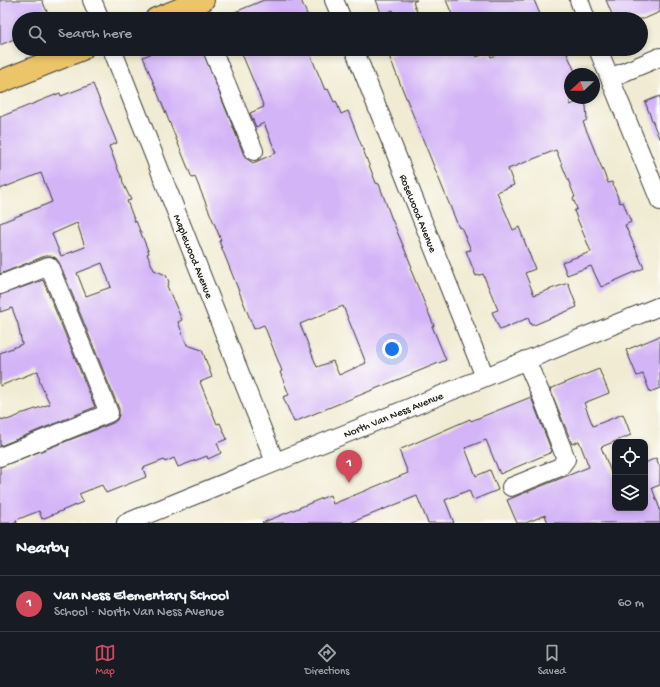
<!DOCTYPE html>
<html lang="en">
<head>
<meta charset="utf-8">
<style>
  :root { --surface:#171b24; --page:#242831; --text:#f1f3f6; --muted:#9ea1a6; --line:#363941; --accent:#d1495b }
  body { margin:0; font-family:"Gochi Hand",sans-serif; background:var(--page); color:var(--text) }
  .controls { position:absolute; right:12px; bottom:12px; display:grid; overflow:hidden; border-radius:8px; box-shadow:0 2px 6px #0003 }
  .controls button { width:36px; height:36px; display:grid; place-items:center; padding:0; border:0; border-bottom:1px solid var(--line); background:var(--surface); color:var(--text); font:20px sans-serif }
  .compass { position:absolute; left:564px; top:68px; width:36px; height:36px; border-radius:50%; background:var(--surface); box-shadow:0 2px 6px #0003; rotate:248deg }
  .you { position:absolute; left:392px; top:349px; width:14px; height:14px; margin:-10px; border:3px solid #fff; border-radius:50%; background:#1a73e8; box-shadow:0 0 0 6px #1a73e833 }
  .badge { display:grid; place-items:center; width:26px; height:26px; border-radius:50%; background:var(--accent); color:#fff; font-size:13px; font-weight:700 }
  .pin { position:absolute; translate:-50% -33px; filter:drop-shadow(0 1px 2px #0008) }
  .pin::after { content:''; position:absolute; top:21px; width:14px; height:12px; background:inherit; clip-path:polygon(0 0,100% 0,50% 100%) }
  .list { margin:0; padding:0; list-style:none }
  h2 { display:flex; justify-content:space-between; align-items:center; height:52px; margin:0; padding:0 16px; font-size:17px }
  h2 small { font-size:13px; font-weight:400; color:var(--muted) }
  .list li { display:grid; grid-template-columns:26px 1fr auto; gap:12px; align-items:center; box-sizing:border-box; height:56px; padding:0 16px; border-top:1px solid var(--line) }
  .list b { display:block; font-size:15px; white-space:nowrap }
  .list p { margin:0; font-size:13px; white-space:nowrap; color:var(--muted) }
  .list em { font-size:13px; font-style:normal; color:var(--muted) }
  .icon { flex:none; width:22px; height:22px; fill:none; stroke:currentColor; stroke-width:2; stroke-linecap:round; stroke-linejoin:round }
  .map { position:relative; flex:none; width:660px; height:523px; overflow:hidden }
  .search { position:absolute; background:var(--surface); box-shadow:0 2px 6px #0003; left:12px; right:12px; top:12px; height:44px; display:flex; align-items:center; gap:10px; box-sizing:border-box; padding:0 14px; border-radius:22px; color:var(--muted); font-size:15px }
  .sheet { height:108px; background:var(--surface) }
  nav { display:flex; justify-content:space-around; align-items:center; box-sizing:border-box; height:56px; border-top:1px solid var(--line); background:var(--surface); font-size:11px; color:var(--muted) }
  nav a { display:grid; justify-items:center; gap:2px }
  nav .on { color:var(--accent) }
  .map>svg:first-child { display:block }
  .building { fill:#d3b4f7; fill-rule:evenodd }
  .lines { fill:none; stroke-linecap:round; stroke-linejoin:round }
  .minor-casing { stroke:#3c3b37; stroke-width:20 }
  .major-casing { stroke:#3c3b37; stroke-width:24 }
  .minor { stroke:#fff; stroke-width:18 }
  .major { stroke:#edc569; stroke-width:22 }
  .labels { text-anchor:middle; stroke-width:4; stroke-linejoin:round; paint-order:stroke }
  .street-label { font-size:11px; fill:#1c1c1c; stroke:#fdfcf7 }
</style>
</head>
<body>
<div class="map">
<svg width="660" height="523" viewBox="0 0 660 523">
  <rect width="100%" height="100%" fill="#fdfcf7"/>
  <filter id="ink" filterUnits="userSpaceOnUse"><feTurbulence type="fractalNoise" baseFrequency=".025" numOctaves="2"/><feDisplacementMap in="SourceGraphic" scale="8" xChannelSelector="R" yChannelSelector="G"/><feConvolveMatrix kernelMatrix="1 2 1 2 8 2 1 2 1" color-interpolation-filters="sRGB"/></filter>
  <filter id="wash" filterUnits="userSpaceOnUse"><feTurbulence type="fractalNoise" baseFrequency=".012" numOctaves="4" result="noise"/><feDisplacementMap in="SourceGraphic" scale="16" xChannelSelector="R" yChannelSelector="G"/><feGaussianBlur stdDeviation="0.9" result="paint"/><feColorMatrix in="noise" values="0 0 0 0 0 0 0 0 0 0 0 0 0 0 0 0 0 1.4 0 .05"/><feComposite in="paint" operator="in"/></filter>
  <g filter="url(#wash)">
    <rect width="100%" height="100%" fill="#f0ebd2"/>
    <g id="blocks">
      <path class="building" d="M 0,0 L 42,0 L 50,19 L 19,19 L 19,37 L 0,45 Z
        M 264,0 L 301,0 L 309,19 L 218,19 Z
        M 376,0 L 417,0 L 413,2 L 420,19 L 397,19 L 393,10 L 382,15 Z
        M 446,0 L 534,0 L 542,19 L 454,19 Z
        M 606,0 L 660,0 L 660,12 L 644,19 L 614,19 Z
        M 162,49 L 202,49 L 244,155 L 247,159 L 253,163 L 276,153 L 264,123 L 256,127 L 250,113 L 264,107 L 240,49 L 308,49 L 325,90 L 328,89 L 334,102 L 336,101 L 341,114 L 348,111 L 376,183 L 379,184 L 391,217 L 412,267 L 410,268 L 434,326 L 432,326 L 446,360 L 294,422 L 283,397 L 289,395 L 280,372 L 282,371 L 264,325 L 254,329 L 219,241 L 221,240 L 195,177 L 192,178 L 143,57 ZM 343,306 L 366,363 L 339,375 L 333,361 L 317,367 L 300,324 Z
        M 409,49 L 473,49 L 477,57 L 489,52 L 491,57 L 511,49 L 565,49 L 576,74 L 570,74 L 570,105 L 582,100 L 586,106 L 587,120 L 583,122 L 608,183 L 612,182 L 620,203 L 623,202 L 631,222 L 625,225 L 644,268 L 601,287 L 591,266 L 567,275 L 562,262 L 591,252 L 574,211 L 577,209 L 573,198 L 575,197 L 556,150 L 508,169 L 514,185 L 497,192 L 513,230 L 519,227 L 535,269 L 525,273 L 534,295 L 568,283 L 577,307 L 534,325 L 531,325 L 528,318 L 500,330 L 492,312 L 498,310 L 483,274 L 476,276 L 466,251 L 471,250 L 461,227 L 459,228 L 389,56 Z
        M 93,84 L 117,143 L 109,146 L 119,172 L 122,177 L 123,183 L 131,200 L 127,201 L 135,222 L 136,221 L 149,253 L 147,254 L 154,270 L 166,275 L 169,282 L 167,286 L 182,320 L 178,322 L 187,345 L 202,350 L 212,377 L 200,382 L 217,424 L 220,423 L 227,439 L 217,443 L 221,453 L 208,459 L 207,456 L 178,467 L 174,458 L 165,462 L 164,460 L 143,468 L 146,477 L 106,493 L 102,485 L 79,494 L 83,502 L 42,519 L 39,511 L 16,520 L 17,523 L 0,523 L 0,467 L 113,423 L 117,420 L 119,415 L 119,409 L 59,262 L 56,258 L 51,256 L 45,256 L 0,274 L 0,223 L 52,202 L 41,173 L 0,189 L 0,117 L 60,93 L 61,96 ZM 77,223 L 85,247 L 61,256 L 52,234 ZM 102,263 L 111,287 L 86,296 L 77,273 Z
        M 660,96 L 660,138 L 659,138 L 645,102 Z
        M 43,280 L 95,407 L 0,446 L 0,419 L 7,420 L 18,416 L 22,413 L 24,413 L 50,404 L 40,383 L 38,371 L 0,386 L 0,353 L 22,344 L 18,324 L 12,308 L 0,312 L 0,295 Z
        M 660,336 L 660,388 L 650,392 L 643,374 L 637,376 L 626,350 Z
        M 599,369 L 609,393 L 584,403 L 593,426 L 623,414 L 631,435 L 601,447 L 615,482 L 615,508 L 645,508 L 645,463 L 656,458 L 660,467 L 660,485 L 652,488 L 660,509 L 660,523 L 548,523 L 545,515 L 526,523 L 517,523 L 507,500 L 589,467 L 579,441 L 572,444 L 550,389 Z
        M 531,397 L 552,452 L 500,474 L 486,440 L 465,448 L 476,476 L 490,470 L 498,490 L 473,500 L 469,490 L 445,500 L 454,523 L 428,523 L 417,496 L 350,523 L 262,523 L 330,495 L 333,504 L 408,473 L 399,450 L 470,419 L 471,421 Z"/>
    </g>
  </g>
  <g filter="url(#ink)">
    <use href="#blocks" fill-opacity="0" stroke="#3c3b37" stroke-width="1"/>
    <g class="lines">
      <defs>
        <path id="minor" d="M 92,0 L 100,19
          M 334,0 L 342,19
          M 579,0 L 586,19
          M 193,4 L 199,19
          M 112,49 L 275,462
          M 212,49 L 254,151
          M 354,49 L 485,377
          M 598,49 L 660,201
          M 610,78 L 660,57
          M 0,285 L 49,266 L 109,413 L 0,457
          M 511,487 L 560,467 L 566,459 L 543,399 L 526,360
          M 126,523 L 660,306"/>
        <path id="major" d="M 156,19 L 203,0
          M 0,82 L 82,49"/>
      </defs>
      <use href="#minor" class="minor-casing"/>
      <use href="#major" class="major-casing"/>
      <use href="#minor" class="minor"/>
      <use href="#major" class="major"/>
    </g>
  </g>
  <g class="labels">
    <g class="street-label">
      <text transform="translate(419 213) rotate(68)" y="4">Rosewood Avenue</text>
      <text transform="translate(194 256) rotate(68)" y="4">Maplewood Avenue</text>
      <text transform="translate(393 414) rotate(-22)" y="4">North Van Ness Avenue</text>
    </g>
  </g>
</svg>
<div class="controls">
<button><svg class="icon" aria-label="locate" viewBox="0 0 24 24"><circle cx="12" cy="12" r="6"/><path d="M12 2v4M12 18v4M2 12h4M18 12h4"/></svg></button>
<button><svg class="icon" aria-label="layers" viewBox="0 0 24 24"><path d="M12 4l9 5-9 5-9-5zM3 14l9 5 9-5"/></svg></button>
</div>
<svg class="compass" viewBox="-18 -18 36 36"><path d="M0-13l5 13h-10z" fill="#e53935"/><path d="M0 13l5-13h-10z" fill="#9ea1a6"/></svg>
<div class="you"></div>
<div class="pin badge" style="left:349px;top:483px">1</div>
<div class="search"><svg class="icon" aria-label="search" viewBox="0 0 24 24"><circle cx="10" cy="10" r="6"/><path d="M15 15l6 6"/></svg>Search here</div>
</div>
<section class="sheet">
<h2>Nearby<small></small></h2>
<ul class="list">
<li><span class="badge">1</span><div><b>Van Ness Elementary School</b><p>School · North Van Ness Avenue</p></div><em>60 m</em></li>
</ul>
</section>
<nav>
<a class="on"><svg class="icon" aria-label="map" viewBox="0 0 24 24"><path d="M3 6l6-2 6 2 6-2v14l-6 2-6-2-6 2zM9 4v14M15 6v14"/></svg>Map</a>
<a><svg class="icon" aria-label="directions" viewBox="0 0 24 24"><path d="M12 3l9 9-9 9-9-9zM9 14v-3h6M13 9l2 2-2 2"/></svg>Directions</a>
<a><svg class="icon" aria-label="saved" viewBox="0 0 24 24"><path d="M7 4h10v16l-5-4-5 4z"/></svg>Saved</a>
</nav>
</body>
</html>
